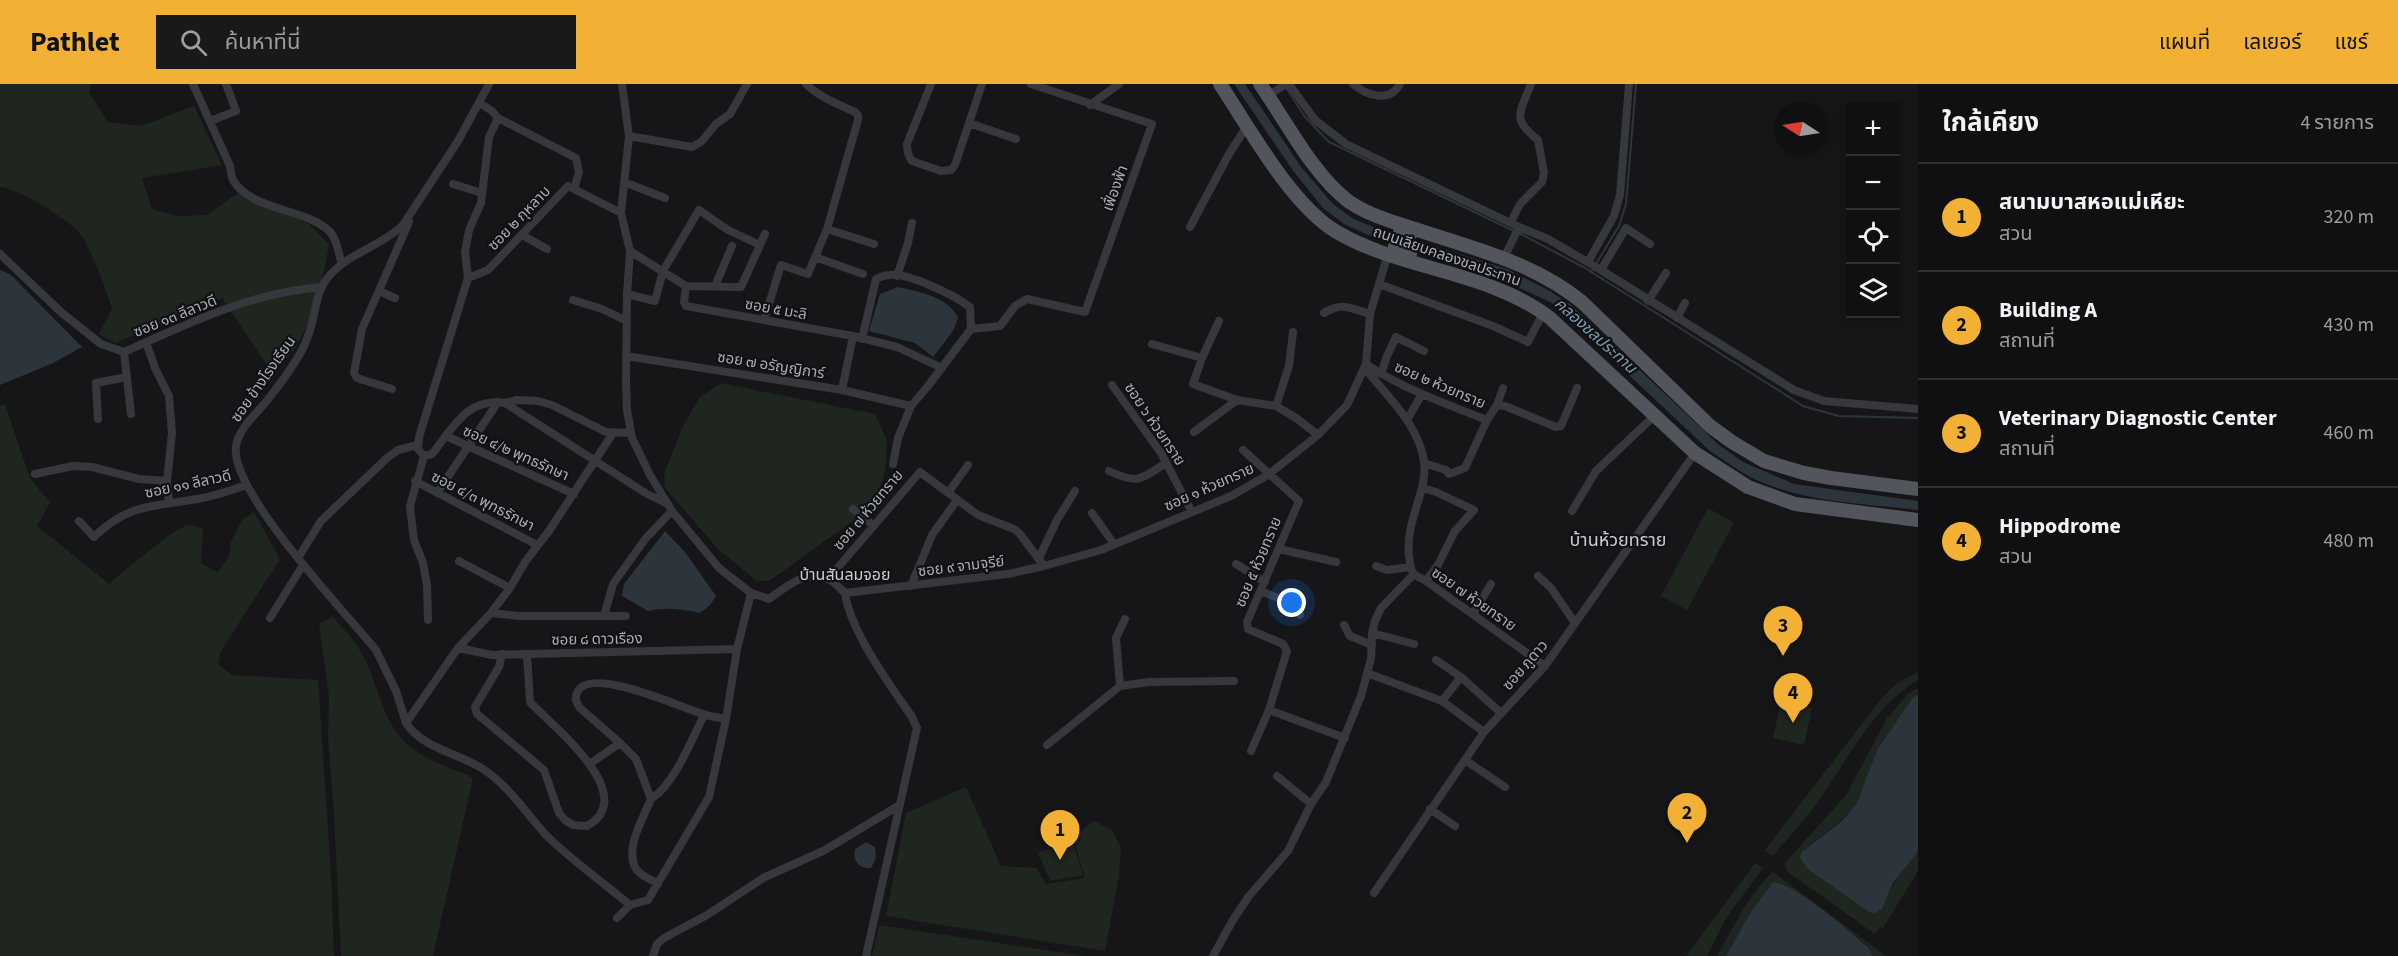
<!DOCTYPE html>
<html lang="th">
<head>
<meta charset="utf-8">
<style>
  :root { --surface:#101012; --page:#19191b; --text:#f1f3f6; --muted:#9c9d9f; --line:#303032; --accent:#f2b134 }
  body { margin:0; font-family:"Source Sans 3","Noto Sans Thai",sans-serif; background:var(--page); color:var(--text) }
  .controls { position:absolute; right:18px; top:18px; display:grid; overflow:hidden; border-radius:0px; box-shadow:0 3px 9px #0003 }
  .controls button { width:54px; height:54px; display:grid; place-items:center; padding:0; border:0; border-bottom:2px solid var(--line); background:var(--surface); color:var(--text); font:30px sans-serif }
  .compass { position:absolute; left:1774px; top:18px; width:54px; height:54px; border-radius:50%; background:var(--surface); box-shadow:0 3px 9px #0003; rotate:282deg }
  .you { position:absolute; left:1292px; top:519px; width:21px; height:21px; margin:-15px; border:4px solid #fff; border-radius:50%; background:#1a73e8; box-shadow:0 0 0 9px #1a73e833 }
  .badge { display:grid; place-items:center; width:39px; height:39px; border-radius:50%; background:var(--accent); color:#111; font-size:20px; font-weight:700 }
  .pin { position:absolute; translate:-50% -50px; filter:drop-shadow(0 2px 3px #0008) }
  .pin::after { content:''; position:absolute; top:32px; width:21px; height:18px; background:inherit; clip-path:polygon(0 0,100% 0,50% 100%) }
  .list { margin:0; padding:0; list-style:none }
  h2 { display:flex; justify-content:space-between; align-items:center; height:78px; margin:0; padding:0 24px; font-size:26px }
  h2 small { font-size:20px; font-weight:400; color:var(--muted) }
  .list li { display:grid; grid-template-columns:39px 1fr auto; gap:18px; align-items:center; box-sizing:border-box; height:108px; padding:0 24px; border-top:2px solid var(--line) }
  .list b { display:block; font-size:22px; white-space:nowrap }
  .list p { margin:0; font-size:20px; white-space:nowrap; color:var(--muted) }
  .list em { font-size:20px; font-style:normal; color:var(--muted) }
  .icon { flex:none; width:33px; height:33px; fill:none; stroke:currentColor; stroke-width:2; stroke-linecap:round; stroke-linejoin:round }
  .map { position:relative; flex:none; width:1918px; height:872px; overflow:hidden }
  header { display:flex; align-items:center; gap:36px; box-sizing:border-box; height:84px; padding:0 30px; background:var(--accent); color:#111 }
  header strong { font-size:28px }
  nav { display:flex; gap:33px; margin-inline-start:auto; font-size:21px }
  .search { width:420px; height:54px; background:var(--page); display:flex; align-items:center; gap:15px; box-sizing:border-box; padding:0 21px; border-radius:0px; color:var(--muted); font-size:22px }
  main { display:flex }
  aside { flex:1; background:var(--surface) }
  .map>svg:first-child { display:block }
  .green { fill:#1e261f }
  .water { fill:#2c353c }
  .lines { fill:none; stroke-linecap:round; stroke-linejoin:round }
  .stream { stroke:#2c353c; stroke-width:2 }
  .minor { stroke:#37383d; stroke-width:8 }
  .primary { stroke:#53555c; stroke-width:14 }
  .labels { text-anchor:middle; stroke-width:4.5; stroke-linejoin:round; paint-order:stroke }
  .street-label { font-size:15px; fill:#a8adb8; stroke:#111113 }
  .water-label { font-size:16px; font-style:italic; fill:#7f9bb3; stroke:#111113 }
  .neighbourhood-label { font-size:16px; fill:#c9ccd4; stroke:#111113 }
  .quarter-label { font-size:18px; fill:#c9ccd4; stroke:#111113 }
</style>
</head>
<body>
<header>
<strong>Pathlet</strong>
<div class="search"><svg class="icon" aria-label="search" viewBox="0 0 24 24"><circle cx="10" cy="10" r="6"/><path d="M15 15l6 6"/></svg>ค้นหาที่นี่</div>
<nav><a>แผนที่</a><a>เลเยอร์</a><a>แชร์</a></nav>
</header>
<main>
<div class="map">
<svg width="1918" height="872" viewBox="0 0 1918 872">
  <rect width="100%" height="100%" fill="#161618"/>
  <path class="green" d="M 0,0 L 91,0 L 89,8 L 108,38 L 141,42 L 194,22 L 222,81 L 142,94 L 152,125 L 177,132 L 207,131 L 238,109 L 309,140 L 329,161 C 323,196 315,233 295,264 C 289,273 280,281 272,289 L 222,214 L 115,259 L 99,250 L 112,225 C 104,200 95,175 82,152 C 73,138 18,104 0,103 Z
    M 721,299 L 875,330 L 887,356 L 886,382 L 882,399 L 867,427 L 769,497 L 757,497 L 719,466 L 665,404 L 664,390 L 683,342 L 699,314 Z
    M 5,320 L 30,394 L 50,419 L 37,442 L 109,500 C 122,489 176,442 189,441 C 193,441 199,443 203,444 L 201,479 L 217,488 L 229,473 L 231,457 L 243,435 L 254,428 L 280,475 L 221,567 L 218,580 L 232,591 L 318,596 L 331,790 L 334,872 L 0,872 L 0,322 Z
    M 1708,424 L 1734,439 L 1687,526 L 1661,512 Z
    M 333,533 C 348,548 362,566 370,586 C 379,610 384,633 400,653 C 417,674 450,683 473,694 L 433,872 L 341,872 L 334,731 L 328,653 L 329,613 L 319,539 Z
    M 1918,588 L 1918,596 C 1872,624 1848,676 1817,719 C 1803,738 1787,755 1773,772 L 1764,767 L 1881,615 L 1897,599 Z
    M 1918,604 L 1918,610 L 1913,613 L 1877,666 L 1857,719 L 1842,736 L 1802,768 L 1886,816 C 1894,796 1904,782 1918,767 L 1918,787 L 1883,844 L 1880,843 L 1875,850 L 1788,788 L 1784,780 L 1846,711 L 1887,634 L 1909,609 Z
    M 1781,617 L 1812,624 L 1804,661 L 1773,654 Z
    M 966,703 L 1001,782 L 1036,784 L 1046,800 L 1085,794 L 1073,753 L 1094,737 L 1112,746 L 1121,764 L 1119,792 L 1105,867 L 886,832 L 906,729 Z
    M 1073,758 L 1083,791 L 1050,797 L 1038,768 Z
    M 1755,779 L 1763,784 L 1726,834 L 1707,872 L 1686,872 Z
    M 1773,788 L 1886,872 L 1873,872 L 1868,862 L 1807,815 L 1782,800 L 1749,831 L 1726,872 L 1717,872 C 1734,843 1748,811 1773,788 Z
    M 879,841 L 1084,872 L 872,872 Z"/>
  <path class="water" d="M 1234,0 L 1245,0 L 1302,84 L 1333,120 L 1354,135 L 1378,145 L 1507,185 L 1548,206 L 1570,220 L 1719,361 L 1743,378 L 1794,400 L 1918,417 L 1918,426 C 1867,420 1814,419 1766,400 C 1745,392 1728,379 1710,367 L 1552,219 L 1502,196 L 1375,154 L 1344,140 L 1323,124 L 1294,88 Z
    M 0,186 L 11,191 L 82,263 L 51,280 L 0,301 Z
    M 898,203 C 919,208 948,212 958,234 L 953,247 L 933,273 L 915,259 L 869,247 L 880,210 Z
    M 665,447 L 685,468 L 716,512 L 710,521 L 700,529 C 682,525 666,523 648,527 L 622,512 L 624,500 Z
    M 1918,610 L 1918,767 L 1893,799 L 1882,825 L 1875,829 L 1869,828 L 1808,785 L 1800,774 L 1802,768 L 1842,737 L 1857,719 L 1877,666 L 1913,613 Z
    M 866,758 L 875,763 L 876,774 L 871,784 C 858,785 853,777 855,765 Z
    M 1773,798 C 1799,802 1846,845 1868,863 L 1873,872 L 1726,872 L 1749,831 Z"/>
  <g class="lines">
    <path class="stream" d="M 1285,2 L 1305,33 L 1329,58 L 1514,147
      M 1519,149 L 1585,184 L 1803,322 L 1839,332 L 1918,334
      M 1591,188 L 1619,142 L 1626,120 L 1636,0"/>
    <path class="minor" d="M 193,0 L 230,82 C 231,86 231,92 233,96 C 250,126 303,124 328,146 C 337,153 338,169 342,180
      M 489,0 L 458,57 L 403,141 C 381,163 344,170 326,196 C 315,211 315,235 308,252 C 305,262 299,272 293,281 C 286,292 278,303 269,314 C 258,329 239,343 236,362 C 229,407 345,528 376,566 L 396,607 L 406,639 C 422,664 458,669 483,685 C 508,701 526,729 546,751 C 570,775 604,799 630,821
      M 622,0 L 629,52 L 621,129 L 630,167 L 627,210 L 626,298 L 627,326 L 632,354 L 650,391 L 672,427 L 719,484 L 751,509 L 769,515 C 785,504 804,486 826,494 C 833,496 839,504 845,509 C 850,547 890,601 912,633 L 917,644 L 866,872
      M 931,0 L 907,60 C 907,66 908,72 912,77 L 941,87 L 951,86 L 955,81 L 982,0
      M 1289,0 L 1315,36 L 1346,60 L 1519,143 L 1548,155 L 1601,186 L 1794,306 L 1824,317 L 1918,325
      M 1353,0 C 1367,12 1390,19 1400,0
      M 1268,12 L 1286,0
      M 480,19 L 492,27 L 498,34 L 576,74 L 579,88 L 574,105
      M 1090,21 L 1119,0
      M 210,37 L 236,27 L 226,0
      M 969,39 L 1016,55
      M 629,52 L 692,63 L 701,58 L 716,40 L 730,30 L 747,0
      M 624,98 L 665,114
      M 453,100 L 482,109
      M 1511,138 L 1520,120 L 1542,98 L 1544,89 L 1538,56 C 1511,35 1520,29 1531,0
      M 1190,143 L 1229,70 L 1247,42
      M 827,145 L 874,160
      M 522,151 L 547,165
      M 630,167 L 686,202 L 684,218 L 686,222 L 853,252 L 897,263 L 942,284
      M 0,170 L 62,229 L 101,260 L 124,268 C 187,240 252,208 322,203
      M 815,173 L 863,190
      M 1504,174 L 1519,143
      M 1588,178 L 1614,132 L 1620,111 L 1629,0
      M 1601,186 L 1626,144 L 1650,160
      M 897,192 L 908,159 L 912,139
      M 468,194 L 488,186 L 568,102 L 621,129
      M 1379,200 L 1493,242 L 1528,258 L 1543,229
      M 686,202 L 741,203 L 765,150
      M 715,202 L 732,162
      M 379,207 L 395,214
      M 627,210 L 655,217 L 663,187 L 699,126 L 728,146 L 760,161
      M 573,216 L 602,225 L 627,237
      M 1648,217 L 1666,189
      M 1324,229 C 1342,218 1351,224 1370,230
      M 1677,234 L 1685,219
      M 764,236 L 781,181 L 808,190 L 827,145 L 858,36 L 858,31 L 855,28 C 838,20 820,14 806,0
      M 971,245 L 1000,242 L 1015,222 L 1027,215 L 1085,228 L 1152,40 L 1031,0
      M 862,255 L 876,195 C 880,193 885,191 890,191 C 909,189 954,211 970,223 L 971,245 L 928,302 L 911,322 L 898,354 L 893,380
      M 146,258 L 155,284 L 169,312 L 172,349 L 167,397 L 169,419
      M 1152,260 L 1202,274 L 1193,300 L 1237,316 L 1276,322 L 1296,334 L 1318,351
      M 124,268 L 131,330
      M 626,272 L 842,306 L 911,322
      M 1202,274 L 1219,237
      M 1366,280 C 1403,305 1446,320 1487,336 L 1497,321 L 1505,322 L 1556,343 L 1561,342 L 1577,304
      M 1365,284 C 1387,313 1418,339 1424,377 C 1428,408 1405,436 1409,472 C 1410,478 1410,486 1414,490 C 1417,493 1423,495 1426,497 L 1545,582
      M 1381,290 L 1387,272 L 1396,253 L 1424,267
      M 1112,301 L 1161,369 L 1191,426
      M 392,305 L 357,294 L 354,289 L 362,245 L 409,138
      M 842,306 L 853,252
      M 505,319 L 517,316 L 538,317 L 552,321 L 606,348 L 631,349
      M 1497,321 L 1503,304
      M 1276,322 L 1289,282 L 1293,248
      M 98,335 L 96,299 L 127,293
      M 1407,336 L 1422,310
      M 1194,348 L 1237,316
      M 446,352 L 574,410
      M 1243,366 L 1299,417 L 1247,538 L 1248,545 L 1283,560 L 1287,567 L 1269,626 L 1251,667
      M 424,372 L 418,365 L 419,353 L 468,194 L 465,168 L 469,146 L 481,119 L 489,53 L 498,34
      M 424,372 L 432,370 C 453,344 467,313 505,319 L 647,410 L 668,420
      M 424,372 L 410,422 L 414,456 L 423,479 L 427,501 L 428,536
      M 1424,379 L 1446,386 L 1449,390 L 1465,384 L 1487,336
      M 1109,387 C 1139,401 1140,395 1166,379
      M 35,390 L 73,382 L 92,383 L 139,395 L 167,397
      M 415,397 L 537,461
      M 1422,404 L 1436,408 L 1474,426 L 1455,447 L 1438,481 L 1426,497
      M 437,409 L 498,318
      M 948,409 L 968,381
      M 853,425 L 874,442
      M 1572,427 L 1596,387 L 1655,331
      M 1092,429 L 1114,460
      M 79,437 L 94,453 C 129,419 153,423 197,415 C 214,412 230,407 246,401
      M 1279,465 L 1336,478
      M 298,474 L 321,437 L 387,374 L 398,366 L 418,361
      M 1039,474 L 1057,436 L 1075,407
      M 459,477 L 510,504
      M 1236,480 L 1265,498
      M 1376,482 L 1387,486 L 1411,483
      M 1538,492 L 1551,504 L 1575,539
      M 828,495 L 920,388 L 978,431 L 1014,445 L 1020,450 L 1044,482
      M 911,502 L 932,451 L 957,416
      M 1261,507 L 1290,519 L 1300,531
      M 845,509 L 1008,490 L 1044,482 L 1101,466 L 1231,412 L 1268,391 L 1318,351 L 1347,321 L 1366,280 L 1370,230 L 1388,170
      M 491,529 L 520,532 L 626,532
      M 1473,530 L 1491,500
      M 604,532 L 613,500 L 646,454 L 672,427
      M 270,534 L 303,481
      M 1344,541 L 1350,552 L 1372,561
      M 1372,549 L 1414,560
      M 458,564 L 492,571 L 737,565
      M 502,570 L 499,583 L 475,623 L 477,630 L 544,686 L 559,729 L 565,736 L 573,741 L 587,742 C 642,711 551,641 530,618 L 527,570
      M 1436,576 L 1461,593
      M 1367,589 L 1442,617 L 1484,648
      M 1120,602 L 1149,598 L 1234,597
      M 1442,617 L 1461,593 L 1501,629
      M 1269,626 L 1345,654
      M 406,639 L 458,564 L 491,529 L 510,504 L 525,478 L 549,447 L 613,349
      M 1047,661 L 1120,602 L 1116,554 L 1125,535
      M 1465,676 L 1505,703
      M 591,679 L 620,659
      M 1277,692 L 1311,720
      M 651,715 C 674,701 692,655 704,631
      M 1430,725 L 1455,742
      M 658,800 C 650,795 639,791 635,783 C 625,763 644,733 651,715 L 636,675 L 620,659 L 580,624 C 576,618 574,613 578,607 C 592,582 682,624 703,630 C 710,633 719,633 726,635
      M 1374,809 L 1484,648 L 1545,582 L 1695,369
      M 617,834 L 630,821 L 648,816 L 709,713 L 726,635 L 737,565 L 751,509
      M 653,872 L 657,860 L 664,854 L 707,831 L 763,794 L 825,766 L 898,722
      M 1213,872 L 1233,836 L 1249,812 L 1288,767 L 1311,720 L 1326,698 L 1361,612 L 1371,575 L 1372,549 L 1375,537 L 1381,524 L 1414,490"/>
    <path class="primary" d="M 1220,0 C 1250,45 1290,119 1335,147 C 1402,187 1487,186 1550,234 L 1695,369 L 1748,403 L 1795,420 L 1918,436
      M 1260,0 C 1286,37 1312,89 1348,117 C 1368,131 1393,138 1415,145 C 1474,165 1533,178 1582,218 L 1710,342 L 1732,358 L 1764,377 L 1804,389 L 1831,394 L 1918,405
      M 1410,170 L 1395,163 L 1401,146 L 1412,148"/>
  </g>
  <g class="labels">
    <g class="street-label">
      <text transform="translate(1115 104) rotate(-70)" y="5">เฟื่องฟ้า</text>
      <text transform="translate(519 134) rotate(-46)" y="5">ซอย ๒ กุหลาบ</text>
      <text transform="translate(1447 172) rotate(19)" y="5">ถนนเลียบคลองชลประทาน</text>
      <text transform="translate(776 225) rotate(10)" y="5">ซอย ๕ มะลิ</text>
      <text transform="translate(175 232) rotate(-22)" y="5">ซอย ๑๓ ลีลาวดี</text>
      <text transform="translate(771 281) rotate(9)" y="5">ซอย ๗ อรัญญิการ์</text>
      <text transform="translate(263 295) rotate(-55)" y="5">ซอย ข้างโรงเรียน</text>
      <text transform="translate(1440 301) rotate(23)" y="5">ซอย ๒ ห้วยทราย</text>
      <text transform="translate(1155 340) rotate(56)" y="5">ซอย ๖ ห้วยทราย</text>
      <text transform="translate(516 369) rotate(24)" y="5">ซอย ๔/๒ พุทธรักษา</text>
      <text transform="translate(188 400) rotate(-12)" y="5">ซอย ๑๑ ลีลาวดี</text>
      <text transform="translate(1209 403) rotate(-24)" y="5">ซอย ๑ ห้วยทราย</text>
      <text transform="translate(483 417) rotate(27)" y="5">ซอย ๔/๓ พุทธรักษา</text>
      <text transform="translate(868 426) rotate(-50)" y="5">ซอย ๗ ห้วยทราย</text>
      <text transform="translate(1258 478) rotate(-67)" y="5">ซอย ๕ ห้วยทราย</text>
      <text transform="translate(961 482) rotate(-7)" y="5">ซอย ๙ จามจุรีย์</text>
      <text transform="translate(1474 515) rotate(35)" y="5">ซอย ๗ ห้วยทราย</text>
      <text transform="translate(597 555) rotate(-1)" y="5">ซอย ๘ ดาวเรือง</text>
      <text transform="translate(1525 581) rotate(-49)" y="5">ซอย ภูดาว</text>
    </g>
    <g class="water-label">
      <text transform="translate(1596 251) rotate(42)" y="6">คลองชลประทาน</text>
    </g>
    <g class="neighbourhood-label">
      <text x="845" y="496">บ้านสันลมจอย</text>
    </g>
    <g class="quarter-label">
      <text x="1618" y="462">บ้านห้วยทราย</text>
    </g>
  </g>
</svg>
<div class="controls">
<button>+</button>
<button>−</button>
<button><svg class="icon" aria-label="locate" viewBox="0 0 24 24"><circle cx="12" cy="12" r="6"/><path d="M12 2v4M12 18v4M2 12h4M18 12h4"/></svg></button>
<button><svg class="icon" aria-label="layers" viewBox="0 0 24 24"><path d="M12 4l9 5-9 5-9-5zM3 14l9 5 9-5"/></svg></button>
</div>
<svg class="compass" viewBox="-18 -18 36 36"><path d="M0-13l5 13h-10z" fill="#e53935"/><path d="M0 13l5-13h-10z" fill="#9c9d9f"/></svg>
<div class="you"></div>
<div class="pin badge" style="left:1060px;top:776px">1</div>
<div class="pin badge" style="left:1687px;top:759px">2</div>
<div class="pin badge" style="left:1783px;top:572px">3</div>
<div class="pin badge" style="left:1793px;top:639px">4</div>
</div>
<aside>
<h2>ใกล้เคียง<small>4 รายการ</small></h2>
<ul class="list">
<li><span class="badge">1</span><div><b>สนามบาสหอแม่เหียะ</b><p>สวน</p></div><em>320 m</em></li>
<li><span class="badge">2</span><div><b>Building A</b><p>สถานที่</p></div><em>430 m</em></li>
<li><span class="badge">3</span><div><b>Veterinary Diagnostic Center</b><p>สถานที่</p></div><em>460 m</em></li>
<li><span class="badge">4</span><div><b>Hippodrome</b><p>สวน</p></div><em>480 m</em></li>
</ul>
</aside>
</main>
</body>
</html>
